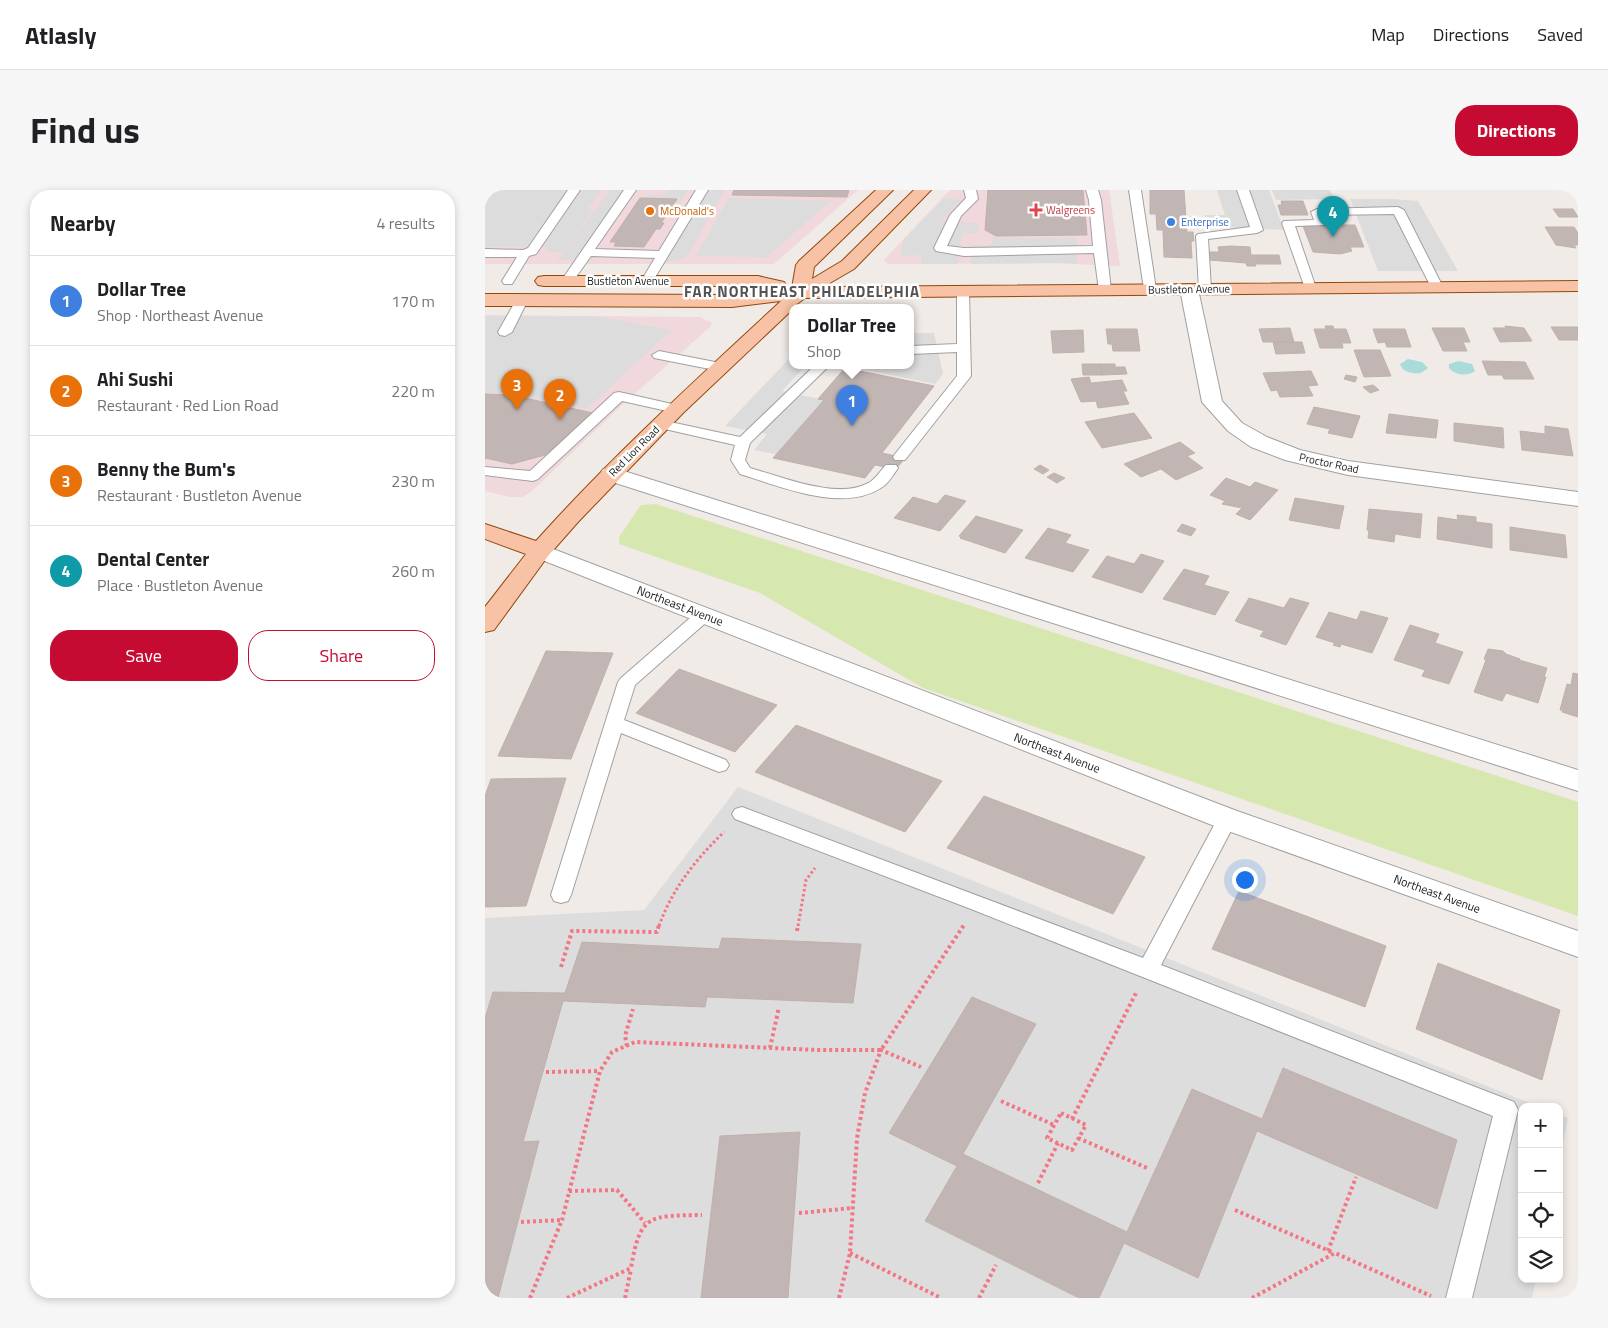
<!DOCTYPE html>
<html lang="en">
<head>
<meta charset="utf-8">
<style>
  :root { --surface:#fff; --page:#f6f6f6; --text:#202124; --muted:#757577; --line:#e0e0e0; --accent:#c60b33 }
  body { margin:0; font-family:"Titillium Web",sans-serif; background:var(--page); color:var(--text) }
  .controls { position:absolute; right:15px; bottom:15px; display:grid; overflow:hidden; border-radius:10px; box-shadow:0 2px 8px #0003 }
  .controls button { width:45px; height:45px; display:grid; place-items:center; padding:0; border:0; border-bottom:1px solid var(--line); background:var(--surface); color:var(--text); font:25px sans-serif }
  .you { position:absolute; left:759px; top:689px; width:18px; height:18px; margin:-12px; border:4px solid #fff; border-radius:50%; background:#1a73e8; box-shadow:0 0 0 8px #1a73e833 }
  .badge { display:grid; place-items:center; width:32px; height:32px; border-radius:50%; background:var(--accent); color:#fff; font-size:16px; font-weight:700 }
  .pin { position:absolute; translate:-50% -41px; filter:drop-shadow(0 1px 2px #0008) }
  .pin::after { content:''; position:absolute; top:26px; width:18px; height:15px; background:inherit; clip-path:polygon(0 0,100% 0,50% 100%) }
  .popup { position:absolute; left:304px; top:114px; width:125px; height:65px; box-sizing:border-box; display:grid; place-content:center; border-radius:10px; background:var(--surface); filter:drop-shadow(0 1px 4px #0005); font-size:16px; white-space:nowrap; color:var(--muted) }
  .popup b { font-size:19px; color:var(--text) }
  .popup::after { content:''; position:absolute; left:50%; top:100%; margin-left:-10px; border:10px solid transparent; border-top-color:var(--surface) }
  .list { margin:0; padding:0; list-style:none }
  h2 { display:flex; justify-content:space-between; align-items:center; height:65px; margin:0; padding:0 20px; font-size:21px }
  h2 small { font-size:16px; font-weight:400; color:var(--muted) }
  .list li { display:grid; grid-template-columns:32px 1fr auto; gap:15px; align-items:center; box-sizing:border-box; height:90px; padding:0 20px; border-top:1px solid var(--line) }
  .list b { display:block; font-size:19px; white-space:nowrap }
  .list p { margin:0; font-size:16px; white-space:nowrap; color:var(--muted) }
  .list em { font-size:16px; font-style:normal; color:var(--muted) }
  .actions { display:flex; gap:10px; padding:15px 20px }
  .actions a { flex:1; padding:11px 0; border:1px solid var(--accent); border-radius:20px; text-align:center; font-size:18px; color:var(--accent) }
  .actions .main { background:var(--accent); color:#fff }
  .icon { flex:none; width:28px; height:28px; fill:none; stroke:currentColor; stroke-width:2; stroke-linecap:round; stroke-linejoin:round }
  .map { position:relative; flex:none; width:1093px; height:1108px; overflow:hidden; border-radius:20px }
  header { display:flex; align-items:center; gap:30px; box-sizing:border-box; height:70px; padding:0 25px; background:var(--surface); border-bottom:1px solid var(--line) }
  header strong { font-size:24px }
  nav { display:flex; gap:28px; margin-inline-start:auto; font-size:18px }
  .intro { display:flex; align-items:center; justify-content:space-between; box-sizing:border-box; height:120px; padding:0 30px }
  h1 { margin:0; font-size:35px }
  .button { padding:12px 22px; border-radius:20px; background:var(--accent); color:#fff; font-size:18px; font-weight:700 }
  main { display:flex; gap:30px; padding:0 30px }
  aside { flex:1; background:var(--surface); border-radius:20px; box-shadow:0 2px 8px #0003 }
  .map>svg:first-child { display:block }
  .residential { fill:#deddde }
  .commercial { fill:#f0d8dc }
  .grass { fill:#d7e7b0 }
  .parking { fill:#dcdcdc }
  .water { fill:#aadbdb }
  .building { fill:#c1b6b4; stroke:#c1b0aa }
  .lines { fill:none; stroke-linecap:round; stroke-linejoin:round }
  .service-casing { stroke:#a1a1a1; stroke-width:2 }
  .minor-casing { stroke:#a1a1a1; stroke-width:2 }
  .primary-casing { stroke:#944808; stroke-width:2 }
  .path-far1 { stroke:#f37684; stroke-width:3; stroke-dasharray:2.5 2.5; stroke-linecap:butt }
  .path { stroke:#f37684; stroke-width:4; stroke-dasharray:3 3; stroke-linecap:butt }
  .service { fill:#fff; fill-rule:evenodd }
  .minor { fill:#fff; fill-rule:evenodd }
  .primary { fill:#f7c2a5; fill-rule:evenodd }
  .health-dot { fill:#e0444e; stroke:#fff; stroke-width:2 }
  .food-dot { fill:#e8710a; stroke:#fff; stroke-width:2 }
  .shop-dot { fill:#3f7fe0; stroke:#fff; stroke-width:2 }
  .labels { text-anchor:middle; stroke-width:5; stroke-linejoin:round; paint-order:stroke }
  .far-health-label { font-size:11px; fill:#be3a42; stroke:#fff; text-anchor:start }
  .far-food-label { font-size:11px; fill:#c56008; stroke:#fff; text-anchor:start }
  .far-shop-label { font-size:11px; fill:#366cbe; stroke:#fff; text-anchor:start }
  .far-street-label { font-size:11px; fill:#202020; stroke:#fff }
  .street-label { font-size:12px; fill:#202020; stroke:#fff }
  .far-district-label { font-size:15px; font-weight:bold; letter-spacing:1px; fill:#535353; stroke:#fff }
</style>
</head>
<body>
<header>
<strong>Atlasly</strong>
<nav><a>Map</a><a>Directions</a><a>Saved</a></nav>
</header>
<div class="intro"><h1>Find us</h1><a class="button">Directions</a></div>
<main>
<aside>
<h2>Nearby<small>4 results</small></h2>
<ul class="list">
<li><span class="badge" style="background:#3f7fe0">1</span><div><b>Dollar Tree</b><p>Shop · Northeast Avenue</p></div><em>170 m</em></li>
<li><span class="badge" style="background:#e8710a">2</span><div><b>Ahi Sushi</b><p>Restaurant · Red Lion Road</p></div><em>220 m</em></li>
<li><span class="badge" style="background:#e8710a">3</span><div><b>Benny the Bum's</b><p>Restaurant · Bustleton Avenue</p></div><em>230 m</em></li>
<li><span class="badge" style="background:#0f9aa8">4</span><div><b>Dental Center</b><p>Place · Bustleton Avenue</p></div><em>260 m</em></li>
</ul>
<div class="actions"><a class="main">Save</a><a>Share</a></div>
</aside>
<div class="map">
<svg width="1093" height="1108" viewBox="0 0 1093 1108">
  <rect width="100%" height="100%" fill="#f0ebe7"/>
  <path class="residential" d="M 253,597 L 1055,917 L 1037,917 L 1037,1089 L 1051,1089 L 1047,1108 L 0,1108 L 0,728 L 159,720 Z
    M 1074,925 L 1083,928 L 1074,973 Z"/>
  <path class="commercial" d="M 0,0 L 373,0 L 289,74 L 0,74 Z
    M 465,0 L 624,0 L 635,76 L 566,73 L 403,74 L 399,70 Z
    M 0,125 L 215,127 L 227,133 L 225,137 L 136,216 L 46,302 L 37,307 L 25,307 L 0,301 Z"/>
  <path class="grass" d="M 171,314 L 1093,612 L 1093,726 L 438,498 L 275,403 L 134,354 L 134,347 L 156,315 Z"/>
  <path class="parking" d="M 0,0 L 117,0 L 103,18 L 108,20 L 78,62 L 60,61 L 62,57 L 0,57 Z
    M 125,0 L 139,0 L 90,68 L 72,71 Z
    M 182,0 L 203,0 L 195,13 L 157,12 L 162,5 L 179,5 Z
    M 220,0 L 240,0 L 201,68 L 181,72 Z
    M 732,0 L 784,0 L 799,40 L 722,36 L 720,25 L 740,25 Z
    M 787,0 L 845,0 L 849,9 L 791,10 Z
    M 244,8 L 345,11 L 282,67 L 211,66 Z
    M 459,8 L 475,10 L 456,31 L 493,33 L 494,43 L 478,43 L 472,74 L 436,74 L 436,65 L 415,66 L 418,50 Z
    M 865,9 L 907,9 L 933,11 L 973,81 L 893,81 Z
    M 508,48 L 592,48 L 592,73 L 486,74 L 487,55 L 502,56 L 507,54 Z
    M 0,126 L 115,127 L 186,140 L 102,219 L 27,203 L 0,203 Z
    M 426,143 L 449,143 L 458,184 L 450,194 L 366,177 L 365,175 L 426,175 Z
    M 308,165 L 308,175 L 321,175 L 297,201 L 339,210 L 291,264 L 269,260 L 282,244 L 240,236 Z"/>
  <path class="water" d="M 923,169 L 937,172 L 943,178 L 936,183 C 928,184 918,183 915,174 Z
    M 974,171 L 987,174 L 990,181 C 982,187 970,185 964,178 L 964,174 Z"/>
  <path class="building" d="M 249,0 L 364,0 L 362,7 L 247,5 Z
    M 503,0 L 598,0 L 602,45 L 511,46 L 500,40 Z
    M 665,0 L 699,0 L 702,42 L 708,42 L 709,51 L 706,51 L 707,68 L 679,67 L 678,40 L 672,40 L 671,24 L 665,24 Z
    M 155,8 L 192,9 L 176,33 L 179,33 L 175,39 L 171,39 L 159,57 L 129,56 L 131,52 L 125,52 Z
    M 796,11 L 818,11 L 823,25 L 796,25 L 793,15 L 797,15 Z
    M 1068,19 L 1088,19 L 1093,27 L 1074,27 Z
    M 821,35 L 870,35 L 879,57 L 865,57 L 867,61 L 855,64 L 828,62 L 818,36 Z
    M 1060,37 L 1089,37 L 1093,43 L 1093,55 L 1089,55 L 1091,58 L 1071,55 Z
    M 746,56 L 765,57 L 766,65 L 794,65 L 796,74 L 770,74 L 771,76 L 762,76 L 761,73 L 724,70 L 723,62 L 734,62 L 733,57 Z
    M 840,136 L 848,136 L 849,139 L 861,139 L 866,153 L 857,153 L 858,158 L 835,158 L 829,139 L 841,139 Z
    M 1020,136 L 1039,138 L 1047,151 L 1015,152 L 1008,138 L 1021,138 Z
    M 1066,137 L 1093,137 L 1093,150 L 1074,150 Z
    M 805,138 L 809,152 L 778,152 L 774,139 Z
    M 947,138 L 979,138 L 985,152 L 978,152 L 982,161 L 958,161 Z
    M 621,139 L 652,139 L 655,161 L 628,161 L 627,154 L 623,154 Z
    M 888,139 L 920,139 L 926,157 L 902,157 L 900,152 L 893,153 Z
    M 598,140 L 599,162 L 568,163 L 566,141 Z
    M 788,152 L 817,152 L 820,163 L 791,164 Z
    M 869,160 L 895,160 L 906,186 L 879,187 Z
    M 997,171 L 1040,172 L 1049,189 L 1019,189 L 1017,185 L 1003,185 Z
    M 597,174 L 616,174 L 617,185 L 598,185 Z
    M 616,174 L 630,174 L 630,177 L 640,177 L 642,184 L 617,185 Z
    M 360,178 L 449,196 L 397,263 L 420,268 L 411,279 L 390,275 L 380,288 L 288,268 L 339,210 L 333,209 Z
    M 826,181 L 833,195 L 823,196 L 828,206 L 795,207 L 792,200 L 786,201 L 778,183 Z
    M 861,185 L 872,187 L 870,192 L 859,189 Z
    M 604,187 L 606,193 L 637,190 L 642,201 L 638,201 L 644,214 L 613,218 L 611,211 L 596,212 L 586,189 Z
    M 888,195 L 894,200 L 885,203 L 878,197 Z
    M 0,204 L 26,205 L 108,223 L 60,265 L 27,274 L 0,268 Z
    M 829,217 L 875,226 L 867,248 L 843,243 L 845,239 L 822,234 Z
    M 649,223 L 667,248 L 617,258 L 600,232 Z
    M 904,224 L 953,230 L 951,248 L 901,243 Z
    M 969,233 L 1018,238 L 1019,258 L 969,251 Z
    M 1060,236 L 1083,239 L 1088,266 L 1037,260 L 1035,241 L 1060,244 Z
    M 695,252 L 710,263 L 702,266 L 718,278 L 691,290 L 676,279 L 656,287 L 639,274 Z
    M 555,275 L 564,280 L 558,284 L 549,279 Z
    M 569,283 L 580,288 L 572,293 L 562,287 Z
    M 741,288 L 765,297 L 770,292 L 793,300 L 765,330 L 751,324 L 757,318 L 737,314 L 740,311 L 725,305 Z
    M 460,305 L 481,311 L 455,341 L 409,328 L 428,307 L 452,314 Z
    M 810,308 L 859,316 L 854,339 L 804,330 Z
    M 884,319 L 937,324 L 935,348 L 910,344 L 909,352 L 883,348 L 884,340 L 882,340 Z
    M 972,325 L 991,327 L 991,332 L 1007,334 L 1007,358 L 952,349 L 953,327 L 973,330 Z
    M 491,326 L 538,340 L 520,363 L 475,348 L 476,347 L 474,346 Z
    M 697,334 L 711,339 L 706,346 L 692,341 Z
    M 1025,337 L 1080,345 L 1082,368 L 1025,360 Z
    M 563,338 L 586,345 L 580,353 L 604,360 L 588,382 L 540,368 Z
    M 656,364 L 679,371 L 657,403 L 607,387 L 622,366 L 649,374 Z
    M 699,379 L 724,386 L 719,395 L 744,402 L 730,425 L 678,409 Z
    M 764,408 L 799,418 L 805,408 L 824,413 L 801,455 L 775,446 L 779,441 L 752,432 L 753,431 L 750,431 Z
    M 876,421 L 903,428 L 887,463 L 856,454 L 855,457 L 848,455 L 850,453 L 831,447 L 844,422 L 872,430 Z
    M 925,435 L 954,444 L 950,453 L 978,462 L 964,494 L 937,486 L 940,480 L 909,470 Z
    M 1003,459 L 1018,461 L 1021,464 L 1035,469 L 1034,470 L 1062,478 L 1059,487 L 1061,487 L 1053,513 L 1021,503 L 1017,511 L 989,502 L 1001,470 L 999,469 Z
    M 61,461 L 128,463 L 86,569 L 13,566 Z
    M 194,479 L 292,515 L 250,562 L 151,523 Z
    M 1088,483 L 1093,484 L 1093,527 L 1077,522 L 1078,520 L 1075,520 L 1082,494 L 1086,495 Z
    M 311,535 L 457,591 L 420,642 L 270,582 Z
    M 81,588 L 41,716 L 0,717 L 0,606 L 6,589 Z
    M 499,606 L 660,667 L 628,724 L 462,658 Z
    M 754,701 L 901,756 L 880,817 L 727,759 Z
    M 237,748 L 376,754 L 368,813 L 222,807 L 220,817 L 78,811 L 38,952 L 54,951 L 13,1108 L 0,1108 L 0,828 L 8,802 L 80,803 L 97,752 L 234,759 Z
    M 953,773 L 1075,820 L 1057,890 L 931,839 Z
    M 487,807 L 551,834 L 478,964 L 642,1042 L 707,899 L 777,929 L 798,878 L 972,950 L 952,1019 L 772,941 L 713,1088 L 639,1053 L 614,1108 L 594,1108 L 440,1031 L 472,976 L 404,943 Z
    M 315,942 L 303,1108 L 216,1108 L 235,946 Z"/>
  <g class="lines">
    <defs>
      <path id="service" d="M 83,0 L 95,0 L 51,64 L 44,66 L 27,94 L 19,94 L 17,91 L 32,67 L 0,67 L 0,59 L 38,60 L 43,58 Z
        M 139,0 L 151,0 L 110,59 L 174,61 L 211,0 L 223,0 L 166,94 L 158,94 L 156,91 L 170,68 L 106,66 L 86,94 L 78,94 L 76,91 Z
        M 479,0 L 491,0 L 493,9 L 476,26 L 462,56 L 479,58 L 608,56 L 604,10 L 601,0 L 613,0 L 616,10 L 626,100 L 624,103 L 620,104 L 614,100 L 609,63 L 479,66 L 451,61 L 449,58 L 465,25 L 481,8 Z
        M 644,0 L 656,0 L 671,99 L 665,103 L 659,99 Z
        M 752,0 L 764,0 L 778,40 L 772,43 L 723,49 L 726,99 L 720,103 L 716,102 L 714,99 L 711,46 L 713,44 L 765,37 Z
        M 913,17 L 919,20 L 958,97 L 956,100 L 952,101 L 946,97 L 909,24 L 839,25 L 842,33 L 840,35 L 810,36 L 831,98 L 829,101 L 821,101 L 797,33 L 799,31 L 829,30 L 826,22 L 832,19 Z
        M 478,97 L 484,101 L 486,186 L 420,270 L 410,270 L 408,267 L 410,264 L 472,186 L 472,162 L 426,164 L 426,156 L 472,154 L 472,101 Z
        M 37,106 L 43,110 L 27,142 L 20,146 L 15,145 L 13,142 L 31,110 Z
        M 174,161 L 235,173 L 242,177 L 235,181 L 169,168 L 167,165 Z
        M 330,175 L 345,175 L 265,253 L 260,270 L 265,278 C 298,287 354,311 385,292 C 391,288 396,280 401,275 L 411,275 L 413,278 C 409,284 403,294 396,298 C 357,323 294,296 255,284 L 246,270 L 250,255 L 171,237 L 169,234 L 171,231 L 176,230 L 255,247 Z
        M 134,202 L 196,216 L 198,219 L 196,222 L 191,223 L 137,211 L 53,289 L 48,291 L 0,285 L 0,277 L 45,281 L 129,203 Z
        M 219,419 L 225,421 L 227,425 L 225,429 L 150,495 L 139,530 L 241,570 L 244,575 L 241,580 L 234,582 L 136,543 L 86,705 L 83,711 L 76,713 L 69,711 L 66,705 L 133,492 L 136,488 L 213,421 Z
        M 257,617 L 658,768 L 735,624 L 742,621 L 749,624 L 752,629 L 676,775 L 1029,912 L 1033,920 L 987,1108 L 961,1108 L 1008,926 L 486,719 L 250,629 L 247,624 L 250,619 Z"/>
      <path id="minor" d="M 704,94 L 710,95 L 713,99 L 737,211 L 757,233 L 782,247 L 815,260 L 863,271 L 1093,302 L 1093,316 L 863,285 L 800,270 L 766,257 L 743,241 L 717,212 L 695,99 L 698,95 Z
        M 126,277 L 1093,580 L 1093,601 L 118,289 L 115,284 L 118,279 Z
        M 55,354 L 752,621 L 1093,741 L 1093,767 L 732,637 L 47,366 L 43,361 L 47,356 Z"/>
      <path id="primary" d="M 391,0 L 408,0 L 329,77 L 327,89 L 357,71 L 429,0 L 446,0 L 369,79 L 338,97 L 1093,91 L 1093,101 L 320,108 L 308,117 L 308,119 L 198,223 L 93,332 L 63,366 L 9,440 L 0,442 L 0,417 L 41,364 L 0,349 L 0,334 L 51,351 C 127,266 212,189 296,111 L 247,117 L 0,116 L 0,104 L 247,105 L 289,101 L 273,96 L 59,96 L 53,95 L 50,91 L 53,87 L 59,86 L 273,86 L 299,92 L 302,96 L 300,99 L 307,98 L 311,75 L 314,71 Z"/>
    </defs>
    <use href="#service" class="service-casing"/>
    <use href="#minor" class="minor-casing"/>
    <use href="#primary" class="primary-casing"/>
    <path class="path-far1" d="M 174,736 C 187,699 211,669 239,642
      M 313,736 L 321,690 L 330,678"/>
    <path class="path" d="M 312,741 L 313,735
      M 76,777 L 87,741 L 172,742 L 174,735
      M 142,856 L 140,846 L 148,819
      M 285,858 L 294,817
      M 61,882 L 115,881
      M 516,911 L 569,935
      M 576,923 L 601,935 L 587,960 L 562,948 Z
      M 587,929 L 651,803
      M 593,948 L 662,978
      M 553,993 L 573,953
      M 84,1001 L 132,1000 L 160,1033
      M 750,1020 L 849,1063
      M 314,1023 L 368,1018
      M 36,1032 L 77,1030
      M 843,1061 L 871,987
      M 365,1063 L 456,1108
      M 45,1108 L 77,1030 L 115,881 L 127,862 L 150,852 L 333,860 L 396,860 L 479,735
      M 82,1108 L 146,1078 C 155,1023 165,1026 217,1025
      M 140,1108 L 146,1079
      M 354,1108 L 365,1063 L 372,948 L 380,903 L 396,860 L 436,877
      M 494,1108 L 511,1075
      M 767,1108 L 850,1063 L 946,1106"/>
    <use href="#service" class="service"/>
    <use href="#minor" class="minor"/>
    <use href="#primary" class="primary"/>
  </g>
  <path class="health-dot" d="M548.5 12.5h5v5h5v5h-5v5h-5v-5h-5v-5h5z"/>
  <circle class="food-dot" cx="165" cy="21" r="5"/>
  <circle class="shop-dot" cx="686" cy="32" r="5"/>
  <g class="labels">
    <g class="far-health-label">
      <text x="561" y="24">Walgreens</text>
    </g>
    <g class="far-food-label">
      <text x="175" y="25">McDonald's</text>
    </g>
    <g class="far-shop-label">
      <text x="696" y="36">Enterprise</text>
    </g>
    <g class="far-street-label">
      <text x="143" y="95">Bustleton Avenue</text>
      <text transform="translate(704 99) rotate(-1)" y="4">Bustleton Avenue</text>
      <text transform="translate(149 261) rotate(-45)" y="4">Red Lion Road</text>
      <text transform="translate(844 273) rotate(12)" y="4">Proctor Road</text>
    </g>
    <g class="street-label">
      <text transform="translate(195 416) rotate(21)" y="4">Northeast Avenue</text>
      <text transform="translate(572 563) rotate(21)" y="4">Northeast Avenue</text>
      <text transform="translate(952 704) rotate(20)" y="4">Northeast Avenue</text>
    </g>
    <g class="far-district-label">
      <text x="317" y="107">FAR NORTHEAST PHILADELPHIA</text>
    </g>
  </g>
</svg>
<div class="controls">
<button>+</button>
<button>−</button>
<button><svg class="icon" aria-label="locate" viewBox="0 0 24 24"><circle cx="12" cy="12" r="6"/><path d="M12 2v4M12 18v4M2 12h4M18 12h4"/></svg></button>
<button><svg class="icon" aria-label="layers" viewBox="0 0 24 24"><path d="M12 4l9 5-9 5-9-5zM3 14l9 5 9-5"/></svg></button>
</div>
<div class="you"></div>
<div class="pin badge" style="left:367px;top:236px;background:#3f7fe0">1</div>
<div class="popup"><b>Dollar Tree</b>Shop</div>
<div class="pin badge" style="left:75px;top:230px;background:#e8710a">2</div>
<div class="pin badge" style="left:32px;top:220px;background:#e8710a">3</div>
<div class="pin badge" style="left:848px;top:47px;background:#0f9aa8">4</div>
</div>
</main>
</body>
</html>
